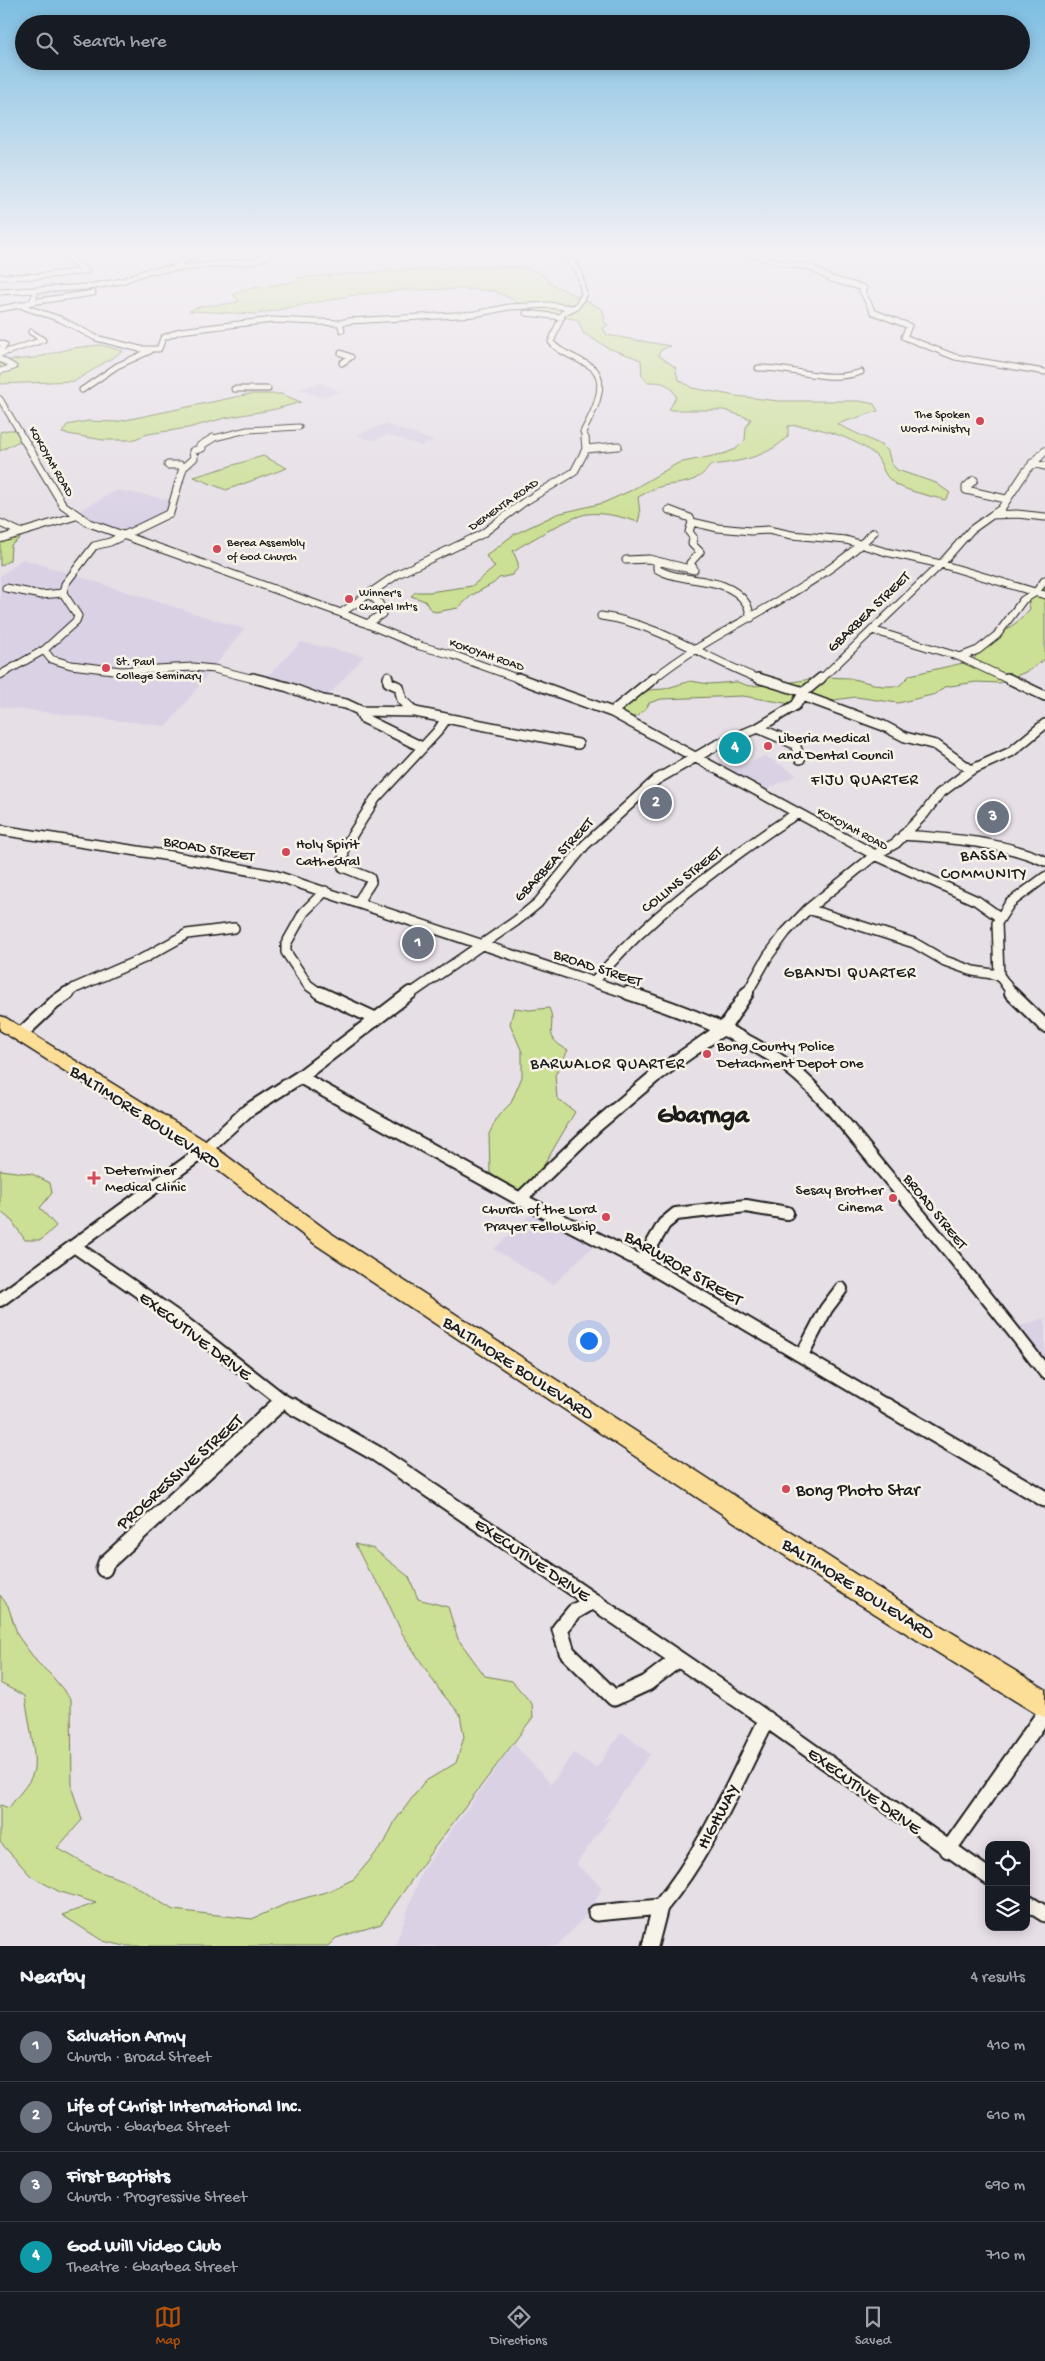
<!DOCTYPE html>
<html lang="en">
<head>
<meta charset="utf-8">
<style>
  :root { --surface:#171b24; --page:#242831; --text:#f1f3f6; --muted:#9ea1a6; --line:#363941; --accent:#b45309 }
  body { margin:0; font-family:"Gochi Hand",sans-serif; background:var(--page); color:var(--text) }
  .controls { position:absolute; right:15px; bottom:15px; display:grid; overflow:hidden; border-radius:10px; box-shadow:0 2px 12px #0003 }
  .controls button { width:45px; height:45px; display:grid; place-items:center; padding:0; border:0; border-bottom:1px solid var(--line); background:var(--surface); color:var(--text); font:25px sans-serif }
  .you { position:absolute; left:588px; top:1340px; width:18px; height:18px; margin:-12px; border:4px solid #fff; border-radius:50%; background:#1a73e8; box-shadow:0 0 0 8px #1a73e833 }
  .badge { display:grid; place-items:center; width:32px; height:32px; border-radius:50%; background:var(--accent); color:#fff; font-size:16px; font-weight:700 }
  .pin { position:absolute; translate:-50% -50%; border:2px solid #fff; box-shadow:0 1px 5px #0006 }
  .list { margin:0; padding:0; list-style:none }
  h2 { display:flex; justify-content:space-between; align-items:center; height:65px; margin:0; padding:0 20px; font-size:21px }
  h2 small { font-size:16px; font-weight:400; color:var(--muted) }
  .list li { display:grid; grid-template-columns:32px 1fr auto; gap:15px; align-items:center; box-sizing:border-box; height:70px; padding:0 20px; border-top:1px solid var(--line) }
  .list b { display:block; font-size:19px; white-space:nowrap }
  .list p { margin:0; font-size:16px; white-space:nowrap; color:var(--muted) }
  .list em { font-size:16px; font-style:normal; color:var(--muted) }
  .icon { flex:none; width:28px; height:28px; fill:none; stroke:currentColor; stroke-width:2; stroke-linecap:round; stroke-linejoin:round }
  .map { position:relative; flex:none; width:1045px; height:1946px; overflow:hidden }
  .search { position:absolute; background:var(--surface); box-shadow:0 2px 12px #0003; left:15px; right:15px; top:15px; height:55px; display:flex; align-items:center; gap:12px; box-sizing:border-box; padding:0 18px; border-radius:28px; color:var(--muted); font-size:19px }
  .sheet { height:345px; background:var(--surface) }
  nav { display:flex; justify-content:space-around; align-items:center; box-sizing:border-box; height:70px; border-top:1px solid var(--line); background:var(--surface); font-size:14px; color:var(--muted) }
  nav a { display:grid; justify-items:center; gap:2px }
  nav .on { color:var(--accent) }
  .map>svg:first-child { display:block }
  .built { fill:#dad1e5 }
  .green { fill:#cce095; stroke:#747e58 }
  .lines { fill:none; stroke-linecap:round; stroke-linejoin:round }
  .minor-far4-casing { stroke:#1c1c1c; stroke-width:7 }
  .minor-far3-casing { stroke:#1c1c1c; stroke-width:9 }
  .minor-far2-casing { stroke:#1c1c1c; stroke-width:12 }
  .minor-far1-casing { stroke:#1c1c1c; stroke-width:16 }
  .minor-casing { stroke:#1c1c1c; stroke-width:19 }
  .trunk-casing { stroke:#1c1c1c; stroke-width:3 }
  .minor-far4 { stroke:#f7f3e8; stroke-width:5 }
  .minor-far3 { stroke:#f7f3e8; stroke-width:7 }
  .minor-far2 { stroke:#f7f3e8; stroke-width:9 }
  .minor-far1 { stroke:#f7f3e8; stroke-width:12 }
  .minor { stroke:#f7f3e8; stroke-width:15 }
  .trunk { fill:#fdde96; fill-rule:evenodd }
  .poi-dot { fill:#d1495b; stroke:#f7f3e8; stroke-width:2 }
  .labels { text-anchor:middle; stroke-width:5; stroke-linejoin:round; paint-order:stroke }
  .far-poi-label { font-size:12px; fill:#1c1c1c; stroke:#f7f3e8; text-anchor:start }
  .far-street-label { font-size:12px; fill:#1c1c1c; stroke:#f7f3e8 }
  .street-label { font-size:15px; fill:#1c1c1c; stroke:#f7f3e8 }
  .poi-label { font-size:15px; fill:#1c1c1c; stroke:#f7f3e8; text-anchor:start }
  .neighbourhood-label { font-size:16px; letter-spacing:1px; fill:#1c1c1c; stroke:#f7f3e8 }
  .near-street-label { font-size:18px; fill:#1c1c1c; stroke:#f7f3e8 }
  .near-poi-label { font-size:18px; fill:#1c1c1c; stroke:#f7f3e8; text-anchor:start }
  .town-label { font-size:25px; font-weight:bold; fill:#1c1c1c; stroke:#f7f3e8 }
</style>
</head>
<body>
<div class="map">
<svg width="1045" height="1946" viewBox="0 0 1045 1946">
  <rect width="100%" height="100%" fill="#e6dfe6"/>
  <filter id="ink" filterUnits="userSpaceOnUse"><feTurbulence type="fractalNoise" baseFrequency=".02" numOctaves="2"/><feDisplacementMap in="SourceGraphic" scale="10" xChannelSelector="R" yChannelSelector="G"/><feConvolveMatrix kernelMatrix="1 2 1 2 8 2 1 2 1" color-interpolation-filters="sRGB"/></filter>
  <g filter="url(#ink)">
    <path class="built" d="M 112,284 L 118,288 L 44,299 L 39,291 Z
      M 322,383 L 341,392 L 321,397 L 297,389 Z
      M 385,424 L 434,441 L 421,446 L 388,435 L 373,441 L 357,435 Z
      M 117,490 L 172,500 L 170,512 L 133,531 L 101,525 L 76,513 Z
      M 23,559 L 244,629 L 167,726 L 0,707 L 0,576 Z
      M 301,642 L 364,656 L 328,696 L 266,678 Z
      M 765,756 L 797,775 L 765,790 L 731,770 Z
      M 536,1209 L 593,1246 L 553,1285 L 494,1249 Z
      M 1045,1318 L 1045,1364 L 1016,1327 Z
      M 622,1732 L 650,1754 L 603,1821 L 610,1817 L 576,1864 L 602,1887 L 590,1911 L 557,1946 L 395,1946 L 422,1871 L 514,1744 L 551,1784 L 574,1753 L 596,1768 Z"/>
    <path class="green" d="M 487,266 L 524,267 L 539,272 L 550,283 L 602,309 L 605,318 L 603,321 L 608,325 L 603,328 L 607,335 L 670,346 L 661,350 L 658,355 L 675,367 L 678,379 L 692,388 L 736,396 L 778,401 L 859,401 L 874,404 L 878,411 L 837,424 L 883,446 L 888,451 L 891,463 L 897,470 L 936,483 L 950,493 L 945,500 C 931,496 905,491 894,483 C 881,474 883,462 875,455 C 857,439 812,423 788,426 L 788,436 C 769,457 738,462 711,465 C 692,489 677,480 653,489 C 648,491 643,495 638,497 L 640,514 L 638,522 C 622,517 604,512 587,514 C 569,517 530,541 513,551 L 518,563 L 518,568 L 512,575 L 499,578 L 494,583 L 472,595 L 458,608 L 435,612 L 429,608 L 425,601 L 411,596 L 416,592 L 429,592 L 472,586 L 495,567 L 486,556 L 513,535 L 557,514 L 603,503 L 630,491 L 678,463 L 723,454 L 736,449 L 745,440 L 746,427 L 751,419 L 724,410 L 669,410 L 676,397 C 670,382 661,382 647,382 L 642,375 L 641,360 L 608,348 L 583,333 L 578,320 L 535,311 L 495,291 L 465,289 L 404,290 L 360,294 L 256,314 L 189,311 C 205,302 223,307 240,301 L 233,295 L 241,290 L 294,282 L 298,278 C 361,273 424,268 487,266 Z
      M 101,345 L 123,351 L 75,381 L 0,384 L 0,361 L 35,358 L 72,348 Z
      M 250,394 L 281,394 L 301,402 L 276,409 L 225,418 L 188,428 L 148,434 L 132,440 L 103,440 L 62,433 L 67,425 L 88,421 L 116,422 Z
      M 8,430 L 22,430 L 25,438 L 0,451 L 0,432 Z
      M 263,456 L 287,468 L 226,490 L 194,477 Z
      M 25,534 L 11,545 L 10,560 L 0,566 L 0,539 Z
      M 1045,586 L 1045,659 L 1030,670 L 1000,683 L 976,682 L 944,687 L 936,694 L 898,703 L 856,697 L 797,705 L 743,696 L 661,699 L 649,703 L 646,709 L 636,717 L 625,716 L 609,708 L 636,691 L 664,689 L 691,681 L 708,684 L 737,682 L 749,686 L 774,685 L 823,677 L 849,678 L 882,686 L 899,686 L 910,675 L 972,661 L 981,649 L 1021,619 L 1030,609 L 1028,599 Z
      M 514,1008 L 530,1010 L 549,1008 C 558,1027 540,1036 568,1050 L 555,1075 L 557,1098 L 575,1112 L 541,1170 L 521,1194 L 490,1173 L 489,1134 L 498,1116 L 511,1103 L 522,1077 L 522,1052 L 510,1024 Z
      M 0,1170 L 32,1174 L 50,1183 L 52,1193 L 40,1208 L 56,1226 L 41,1240 L 25,1240 L 12,1221 L 0,1211 Z
      M 355,1544 L 374,1549 L 409,1577 L 418,1599 L 448,1607 L 458,1639 L 485,1676 L 512,1681 L 532,1704 L 533,1717 L 431,1852 L 381,1924 L 336,1938 L 328,1946 L 125,1946 L 103,1941 L 62,1915 L 96,1903 L 58,1891 L 31,1876 L 0,1842 L 0,1805 L 9,1808 C 16,1797 29,1785 33,1773 C 38,1760 27,1713 25,1696 L 0,1683 L 0,1595 L 8,1606 L 18,1636 L 37,1662 L 51,1675 L 71,1699 L 72,1789 L 82,1820 L 57,1848 L 98,1871 L 130,1883 L 173,1910 L 252,1919 L 288,1903 L 329,1891 L 354,1879 L 385,1842 L 395,1821 L 424,1782 L 456,1763 L 464,1737 L 460,1714 L 440,1691 L 402,1633 L 381,1587 L 368,1570 Z"/>
    <g class="lines">
      <defs>
        <path id="minor-far4" d="M 566,255 L 579,272 L 584,294 L 577,306 L 563,313 L 551,342 C 558,351 568,354 577,359 C 583,362 590,365 594,369 C 609,385 591,417 583,432 L 586,439
          M 754,255 L 786,264 L 810,267 L 831,279 L 864,288 L 862,291 L 873,312 L 909,326 L 904,337 L 955,357 L 1045,372
          M 175,267 L 186,258 L 197,255
          M 0,277 L 41,276 L 87,271 L 73,263 L 70,255
          M 37,290 L 32,302 L 25,304 L 24,307 L 60,319 L 96,338 L 140,349 L 159,349 L 163,338 L 180,331 L 273,320 L 340,323
          M 0,292 L 88,287 L 122,281 L 148,271 L 255,261 L 267,255
          M 32,302 L 93,293
          M 0,309 L 25,304
          M 526,313 L 562,317
          M 342,330 L 340,323 L 349,321 L 475,314 L 509,307 L 549,305 L 573,308
          M 0,343 L 5,345 L 0,350
          M 341,353 L 351,357 L 342,363
          M 0,354 L 43,340 L 31,332
          M 0,359 L 14,367 L 0,371
          M 758,368 C 792,367 828,384 861,372
          M 234,389 L 268,389
          M 82,390 L 117,366 L 150,351
          M 0,399 L 24,439
          M 210,439 L 247,430 L 299,427"/>
        <path id="minor-far3" d="M 23,438 L 63,505 L 89,523 L 341,613 L 420,646 L 453,655 L 522,680
          M 586,449 L 618,446
          M 1045,451 L 1026,471 L 1001,509 L 992,515 L 1017,514 L 1045,517
          M 1032,463 L 1045,466
          M 168,465 L 180,465 L 183,468
          M 974,480 L 966,487 L 966,490 L 1006,499
          M 669,510 L 690,518 L 692,522 L 689,532 L 693,537 L 692,544 L 700,552 L 690,563 L 694,569
          M 692,522 L 718,528 L 751,531 L 768,530 L 792,535 L 846,540 L 886,552 L 941,564 L 1045,595
          M 0,523 L 20,532
          M 0,539 L 76,516
          M 626,560 L 649,559 L 657,561 L 657,569 C 684,585 727,574 746,603 C 749,607 749,613 751,618
          M 657,561 L 694,570
          M 6,588 L 41,595 L 63,593
          M 341,613 L 398,574 L 482,534 L 524,502 L 574,472 L 586,449 L 585,438
          M 601,616 C 660,624 707,660 762,680
          M 367,624 L 382,614 L 379,603 L 370,595
          M 872,630 L 960,657 L 1009,680
          M 44,650 L 51,659 L 71,665 L 121,671 L 193,667 L 214,669 L 258,680
          M 960,657 L 978,650 L 997,635 L 1023,600 L 1036,592 L 1045,580
          M 0,675 L 44,650 L 76,621 L 78,616 L 63,593 L 65,584 L 94,546 L 110,542 L 170,513 L 183,468 L 194,458 L 193,451 L 202,448 L 200,446 L 213,438
          M 388,675 L 388,680
          M 652,680 C 721,624 811,595 874,532
          M 820,680 L 941,564 L 971,530 L 992,515"/>
        <path id="minor-far2" d="M 253,678 L 288,687 L 323,700 L 346,704 L 361,711 L 415,712 L 578,744
          M 388,678 L 388,682 L 399,687 L 402,700 L 415,712
          M 518,678 L 612,712 L 875,855 L 977,901 L 998,916
          M 758,678 L 804,692
          M 1007,678 L 1045,696
          M 803,696 L 884,726 L 905,737 L 936,745 L 971,770
          M 359,710 L 363,718 L 422,747
          M 612,712 L 654,678
          M 758,728 L 795,744 L 800,759
          M 0,830 L 177,857 L 274,875 L 632,995
          M 903,835 C 952,839 1000,841 1045,861
          M 358,902 L 371,882 L 370,878 L 343,867 L 344,848 L 375,799 L 437,732 L 446,719
          M 808,909 L 914,943 L 945,961 L 973,971 L 999,975
          M 594,982 C 632,936 677,899 725,863 C 749,846 772,828 798,813
          M 66,995 L 75,988 L 144,958 L 187,934 L 234,928
          M 322,995 L 308,985 L 286,952 L 286,944 L 304,912 L 325,891
          M 409,995 L 516,921 L 538,903 L 585,845 L 656,780 L 717,745 L 758,728 L 796,705 L 804,692 L 821,678
          M 746,995 L 768,956 L 786,932 L 808,909 L 875,855 L 896,843 L 924,814 L 939,794 L 971,770 L 1011,752 L 1045,724
          M 1013,995 L 999,975 L 997,923 L 1010,903 L 1045,877"/>
        <path id="minor-far1" d="M 320,993 L 374,1018
          M 628,993 C 682,1011 735,1030 783,1063 C 818,1087 855,1137 883,1171 C 938,1237 993,1304 1045,1372
          M 1011,993 L 1045,1026
          M 20,1035 L 54,1003 L 68,993
          M 300,1077 L 520,1199 L 642,1262 L 888,1407
          M 520,1199 L 596,1126 L 655,1076 L 724,1028 L 747,993
          M 74,1246 L 179,1319 L 282,1400 L 294,1407
          M 642,1262 L 664,1224 L 676,1214 L 746,1206 L 787,1213
          M 0,1300 L 205,1150 L 247,1111 L 300,1077 L 410,993
          M 802,1355 L 826,1309 L 841,1289
          M 276,1407 L 282,1400"/>
        <path id="minor" d="M 292,1406 L 377,1454 L 756,1712 L 989,1877
          M 886,1406 L 1045,1499
          M 104,1569 L 106,1563 L 277,1406
          M 593,1601 L 574,1612 L 560,1629 L 567,1652 L 614,1698 L 647,1683 L 677,1660
          M 948,1850 L 1045,1713
          M 1026,1902 L 1045,1914
          M 596,1913 L 660,1907 C 707,1851 734,1784 767,1719
          M 650,1946 L 660,1907"/>
        <path id="trunk" d="M 0,1016 L 6,1018 L 212,1145 L 329,1232 L 855,1574 L 1045,1689 L 1045,1717 L 1035,1713 L 837,1590 L 315,1244 L 198,1155 L 0,1030 Z"/>
      </defs>
      <use href="#minor-far4" class="minor-far4-casing"/>
      <use href="#minor-far3" class="minor-far3-casing"/>
      <use href="#minor-far2" class="minor-far2-casing"/>
      <use href="#minor-far1" class="minor-far1-casing"/>
      <use href="#minor" class="minor-casing"/>
      <use href="#trunk" class="trunk-casing"/>
      <use href="#minor-far4" class="minor-far4"/>
      <use href="#minor-far3" class="minor-far3"/>
      <use href="#minor-far2" class="minor-far2"/>
      <use href="#minor-far1" class="minor-far1"/>
      <use href="#minor" class="minor"/>
      <use href="#trunk" class="trunk"/>
    </g>
  </g>
  <linearGradient id="sky" x2="0" y2="1"><stop stop-color="#7dbee2"/><stop offset="0.48" stop-color="#f4f1f4"/><stop offset="1" stop-color="#f4f1f4" stop-opacity="0"/></linearGradient>
  <rect width="1045" height="527" fill="url(#sky)"/>
  <g class="poi-dot">
    <circle cx="980" cy="421" r="5"/>
    <circle cx="217" cy="549" r="5"/>
    <circle cx="349" cy="599" r="5"/>
    <circle cx="106" cy="668" r="5"/>
    <circle cx="768" cy="746" r="5"/>
    <circle cx="286" cy="852" r="5"/>
    <circle cx="707" cy="1054" r="5"/>
    <path d="M91.5 1170.5h5v5h5v5h-5v5h-5v-5h-5v-5h5z"/>
    <circle cx="893" cy="1198" r="5"/>
    <circle cx="606" cy="1217" r="5"/>
    <circle cx="786" cy="1489" r="5"/>
  </g>
  <g class="labels">
    <g class="far-poi-label">
      <text x="970" y="418" text-anchor="end">The Spoken<tspan x="970" dy="14">Word Ministry</tspan></text>
      <text x="227" y="546">Berea Assembly<tspan x="227" dy="14">of God Church</tspan></text>
      <text x="359" y="596">Winner's<tspan x="359" dy="14">Chapel Int's</tspan></text>
      <text x="116" y="665">St. Paul<tspan x="116" dy="14">College Seminary</tspan></text>
    </g>
    <g class="far-street-label">
      <text transform="translate(52 461) rotate(60)" y="4">KOKOYAH ROAD</text>
      <text transform="translate(503 504) rotate(-35)" y="4">DEMENTA ROAD</text>
      <text transform="translate(487 654) rotate(19)" y="4">KOKOYAH ROAD</text>
      <text transform="translate(853 828) rotate(28)" y="4">KOKOYAH ROAD</text>
    </g>
    <g class="street-label">
      <text transform="translate(868 611) rotate(-44)" y="5">GBARBEA STREET</text>
      <text transform="translate(209 848) rotate(10)" y="5">BROAD STREET</text>
      <text transform="translate(553 859) rotate(-47)" y="5">GBARBEA STREET</text>
      <text transform="translate(681 879) rotate(-38)" y="5">COLLINS STREET</text>
      <text transform="translate(598 967) rotate(18)" y="5">BROAD STREET</text>
      <text transform="translate(936 1211) rotate(51)" y="5">BROAD STREET</text>
    </g>
    <g class="poi-label">
      <text x="778" y="742">Liberia Medical<tspan x="778" dy="17">and Dental Council</tspan></text>
      <text x="296" y="848">Holy Spirit<tspan x="296" dy="17">Cathedral</tspan></text>
      <text x="717" y="1050">Bong County Police<tspan x="717" dy="17">Detachment Depot One</tspan></text>
      <text x="105" y="1174">Determiner<tspan x="105" dy="17">Medical Clinic</tspan></text>
      <text x="883" y="1194" text-anchor="end">Sesay Brother<tspan x="883" dy="17">Cinema</tspan></text>
      <text x="596" y="1213" text-anchor="end">Church of the Lord<tspan x="596" dy="17">Prayer Fellowship</tspan></text>
    </g>
    <g class="neighbourhood-label">
      <text x="865" y="784">FIJU QUARTER</text>
      <text x="984" y="860">BASSA<tspan x="984" dy="18">COMMUNITY</tspan></text>
      <text x="850" y="977">GBANDI QUARTER</text>
      <text x="608" y="1068">BARWALOR QUARTER</text>
    </g>
    <g class="near-street-label">
      <text transform="translate(146 1116) rotate(33)" y="6">BALTIMORE BOULEVARD</text>
      <text transform="translate(684 1267) rotate(30)" y="6">BARWROR STREET</text>
      <text transform="translate(196 1335) rotate(37)" y="6">EXECUTIVE DRIVE</text>
      <text transform="translate(519 1367) rotate(33)" y="6">BALTIMORE BOULEVARD</text>
      <text transform="translate(179 1471) rotate(-42)" y="6">PROGRESSIVE STREET</text>
      <text transform="translate(533 1559) rotate(34)" y="6">EXECUTIVE DRIVE</text>
      <text transform="translate(859 1588) rotate(32)" y="6">BALTIMORE BOULEVARD</text>
      <text transform="translate(865 1790) rotate(36)" y="6">EXECUTIVE DRIVE</text>
      <text transform="translate(717 1816) rotate(-62)" y="6">HIGHWAY</text>
    </g>
    <g class="near-poi-label">
      <text x="796" y="1495">Bong Photo Star</text>
    </g>
    <g class="town-label">
      <text x="703" y="1122">Gbarnga</text>
    </g>
  </g>
</svg>
<div class="controls">
<button><svg class="icon" aria-label="locate" viewBox="0 0 24 24"><circle cx="12" cy="12" r="6"/><path d="M12 2v4M12 18v4M2 12h4M18 12h4"/></svg></button>
<button><svg class="icon" aria-label="layers" viewBox="0 0 24 24"><path d="M12 4l9 5-9 5-9-5zM3 14l9 5 9-5"/></svg></button>
</div>
<div class="you"></div>
<div class="pin badge" style="left:418px;top:943px;background:#6b7280">1</div>
<div class="pin badge" style="left:656px;top:803px;background:#6b7280">2</div>
<div class="pin badge" style="left:993px;top:817px;background:#6b7280">3</div>
<div class="pin badge" style="left:735px;top:748px;background:#0f9aa8">4</div>
<div class="search"><svg class="icon" aria-label="search" viewBox="0 0 24 24"><circle cx="10" cy="10" r="6"/><path d="M15 15l6 6"/></svg>Search here</div>
</div>
<section class="sheet">
<h2>Nearby<small>4 results</small></h2>
<ul class="list">
<li><span class="badge" style="background:#6b7280">1</span><div><b>Salvation Army</b><p>Church · Broad Street</p></div><em>410 m</em></li>
<li><span class="badge" style="background:#6b7280">2</span><div><b>Life of Christ International Inc.</b><p>Church · Gbarbea Street</p></div><em>610 m</em></li>
<li><span class="badge" style="background:#6b7280">3</span><div><b>First Baptists</b><p>Church · Progressive Street</p></div><em>690 m</em></li>
<li><span class="badge" style="background:#0f9aa8">4</span><div><b>God Will Video Club</b><p>Theatre · Gbarbea Street</p></div><em>710 m</em></li>
</ul>
</section>
<nav>
<a class="on"><svg class="icon" aria-label="map" viewBox="0 0 24 24"><path d="M3 6l6-2 6 2 6-2v14l-6 2-6-2-6 2zM9 4v14M15 6v14"/></svg>Map</a>
<a><svg class="icon" aria-label="directions" viewBox="0 0 24 24"><path d="M12 3l9 9-9 9-9-9zM9 14v-3h6M13 9l2 2-2 2"/></svg>Directions</a>
<a><svg class="icon" aria-label="saved" viewBox="0 0 24 24"><path d="M7 4h10v16l-5-4-5 4z"/></svg>Saved</a>
</nav>
</body>
</html>
